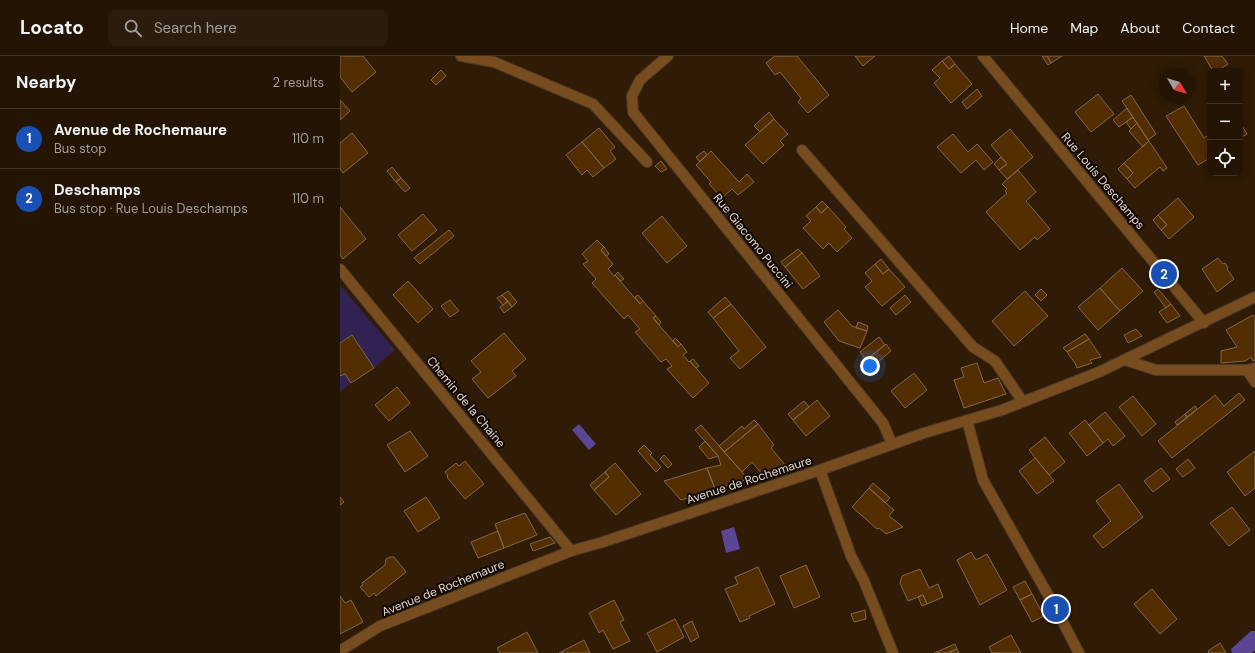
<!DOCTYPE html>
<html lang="en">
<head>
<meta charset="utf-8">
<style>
  :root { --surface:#231404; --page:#2b1d0e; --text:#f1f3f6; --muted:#a39e9a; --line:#403326; --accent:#bbaaf6 }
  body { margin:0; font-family:"DM Sans",sans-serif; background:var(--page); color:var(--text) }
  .controls { position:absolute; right:12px; top:12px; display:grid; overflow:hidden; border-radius:8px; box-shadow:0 2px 10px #0003 }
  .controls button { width:36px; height:36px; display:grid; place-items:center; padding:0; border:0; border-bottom:1px solid var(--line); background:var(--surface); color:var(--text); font:20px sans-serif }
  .compass { position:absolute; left:819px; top:12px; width:36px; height:36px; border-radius:50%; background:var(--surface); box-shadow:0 2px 10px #0003; rotate:128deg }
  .you { position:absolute; left:530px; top:310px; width:14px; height:14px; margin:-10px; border:3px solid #fff; border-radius:50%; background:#1a73e8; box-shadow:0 0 0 6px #1a73e833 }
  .badge { display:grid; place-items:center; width:26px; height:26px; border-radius:50%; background:var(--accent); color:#fff; font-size:13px; font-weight:700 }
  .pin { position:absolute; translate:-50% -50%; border:2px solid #fff; box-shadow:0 1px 4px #0006 }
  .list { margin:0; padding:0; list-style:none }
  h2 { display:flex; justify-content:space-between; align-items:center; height:52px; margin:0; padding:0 16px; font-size:17px }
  h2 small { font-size:13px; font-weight:400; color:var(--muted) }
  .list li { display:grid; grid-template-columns:26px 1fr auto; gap:12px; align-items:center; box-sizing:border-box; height:60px; padding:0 16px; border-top:1px solid var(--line) }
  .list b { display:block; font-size:15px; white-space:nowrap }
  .list p { margin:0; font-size:13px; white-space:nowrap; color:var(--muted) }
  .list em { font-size:13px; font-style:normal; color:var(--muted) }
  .icon { flex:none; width:22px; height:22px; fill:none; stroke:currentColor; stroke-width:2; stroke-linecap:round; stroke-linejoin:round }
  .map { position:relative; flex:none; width:915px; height:597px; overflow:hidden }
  header { display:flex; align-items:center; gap:24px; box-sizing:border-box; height:56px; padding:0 20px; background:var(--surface); border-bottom:1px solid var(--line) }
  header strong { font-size:19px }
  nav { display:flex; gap:22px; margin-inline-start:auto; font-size:14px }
  .search { width:280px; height:36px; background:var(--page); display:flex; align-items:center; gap:10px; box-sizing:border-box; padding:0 14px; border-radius:8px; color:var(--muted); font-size:15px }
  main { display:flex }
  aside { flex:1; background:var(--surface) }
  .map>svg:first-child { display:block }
  .green { fill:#312253 }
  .water { fill:#5c4594 }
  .building { fill:#512d00; stroke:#806851 }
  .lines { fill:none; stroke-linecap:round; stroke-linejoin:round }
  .minor-casing { stroke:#4c3925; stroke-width:12 }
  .minor { stroke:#774c1f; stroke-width:10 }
  .labels { text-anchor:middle; stroke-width:4; stroke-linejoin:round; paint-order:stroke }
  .street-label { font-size:12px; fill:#e5d6ca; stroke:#110802 }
</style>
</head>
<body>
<header>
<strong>Locato</strong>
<div class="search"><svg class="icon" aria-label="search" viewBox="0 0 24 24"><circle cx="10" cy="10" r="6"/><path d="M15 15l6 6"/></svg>Search here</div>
<nav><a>Home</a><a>Map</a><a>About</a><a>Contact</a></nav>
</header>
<main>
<aside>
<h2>Nearby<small>2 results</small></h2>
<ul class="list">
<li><span class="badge" style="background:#1a4fb4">1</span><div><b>Avenue de Rochemaure</b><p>Bus stop</p></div><em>110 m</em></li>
<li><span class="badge" style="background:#1a4fb4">2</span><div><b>Deschamps</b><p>Bus stop · Rue Louis Deschamps</p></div><em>110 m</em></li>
</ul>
</aside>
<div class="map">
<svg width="915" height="597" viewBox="0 0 915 597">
  <rect width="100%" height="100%" fill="#2f1b06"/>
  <path class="green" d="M 0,229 L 55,294 L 34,312 L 12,279 L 0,287 Z
    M 5,318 L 11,327 L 0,336 L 0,320 Z"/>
  <path class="water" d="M 239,368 L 256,388 L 249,394 L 232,374 Z
    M 394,471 L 400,493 L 386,497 L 381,475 Z
    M 911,575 L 915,575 L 915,594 L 912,597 L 892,597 L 891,593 Z"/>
  <path class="building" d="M 0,0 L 23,0 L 36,16 L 12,36 L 0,21 Z
    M 435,0 L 457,0 L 489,39 L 468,57 L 458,46 L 461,42 L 440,16 L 435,19 L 426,7 Z
    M 515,0 L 535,0 L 523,10 Z
    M 609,0 L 615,8 L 609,13 L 602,5 Z
    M 702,0 L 707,0 L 711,7 L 708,9 Z
    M 707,0 L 722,0 L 711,7 Z
    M 864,0 L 882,0 L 888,8 L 877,15 L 873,15 Z
    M 602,5 L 609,13 L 615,8 L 632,28 L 611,47 L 594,27 L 600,22 L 592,14 Z
    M 101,14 L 106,20 L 96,29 L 91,24 Z
    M 637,33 L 642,40 L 627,53 L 622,46 Z
    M 758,38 L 774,58 L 751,76 L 735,56 Z
    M 791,39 L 816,78 L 808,84 L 782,45 Z
    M 0,44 L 10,55 L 0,64 Z
    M 844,50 L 864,82 L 870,78 L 870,102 L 858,109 L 826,60 Z
    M 787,52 L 793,61 L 779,71 L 773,64 Z
    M 429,56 L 434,63 L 420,76 L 414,70 Z
    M 793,61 L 797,67 L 791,73 L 786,66 Z
    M 434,63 L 448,78 L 440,85 L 444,89 L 423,108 L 405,89 Z
    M 900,66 L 907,78 L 900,82 Z
    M 797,67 L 809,85 L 803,91 L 789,75 Z
    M 259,72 L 275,91 L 270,95 L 276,103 L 264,112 L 242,86 Z
    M 670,73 L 693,101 L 667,123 L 659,114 L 667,108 L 651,89 Z
    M 12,77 L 28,97 L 3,117 L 0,113 L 0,87 Z
    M 613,78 L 628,96 L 637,88 L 653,106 L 644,114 L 636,104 L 621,117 L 597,91 Z
    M 809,85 L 827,112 L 823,115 L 820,111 L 795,132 L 787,123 L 793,117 L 784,107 Z
    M 242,86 L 264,112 L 253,121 L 247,114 L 242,119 L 226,99 Z
    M 364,95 L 367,99 L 360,106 L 356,101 Z
    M 371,95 L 399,126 L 407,118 L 414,126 L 398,139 L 392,133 L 382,142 L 369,128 L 371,126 L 356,109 Z
    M 661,101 L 667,108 L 659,114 L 654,108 Z
    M 321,105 L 327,113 L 321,116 L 315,110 Z
    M 784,107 L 793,117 L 787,123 L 778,113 Z
    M 52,111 L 61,122 L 56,126 L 47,115 Z
    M 678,114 L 696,136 L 686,145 L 710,173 L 697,184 L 695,181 L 680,194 L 646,156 L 667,137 L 665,135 L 667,133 L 662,128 Z
    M 61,122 L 70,132 L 65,136 L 56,126 Z
    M 838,142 L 854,161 L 829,183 L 821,174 L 827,169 L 818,159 Z
    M 482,145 L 488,151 L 481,157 L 476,151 Z
    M 0,151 L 26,183 L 3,203 L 0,199 Z
    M 476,151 L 481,157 L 488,151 L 506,171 L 504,173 L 512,182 L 497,196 L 489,187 L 483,193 L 463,172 L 471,165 L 466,160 Z
    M 83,158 L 97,174 L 72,195 L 58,179 Z
    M 818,159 L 827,169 L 821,174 L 813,164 Z
    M 322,160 L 347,190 L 327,207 L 302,177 Z
    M 109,174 L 114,180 L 80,208 L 74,202 Z
    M 257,184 L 264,191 L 261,194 L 273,208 L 268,213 L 274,220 L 275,219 L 300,248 L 303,245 L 316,260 L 313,262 L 338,291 L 341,288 L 347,296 L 343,299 L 349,306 L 350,305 L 369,327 L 353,342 L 327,313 L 332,310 L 326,303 L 321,306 L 295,276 L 300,273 L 288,259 L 284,263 L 252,227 L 256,223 L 243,208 L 248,205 L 242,198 Z
    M 264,191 L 269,198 L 266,200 L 261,194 Z
    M 458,193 L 462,197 L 445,211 L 441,206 Z
    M 462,197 L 480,220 L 463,233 L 445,211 Z
    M 878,202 L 883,208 L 885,207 L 888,212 L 887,213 L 894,223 L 877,236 L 862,213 Z
    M 541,203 L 549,213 L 543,218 L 535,208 Z
    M 535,208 L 543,218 L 549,213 L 565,231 L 542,250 L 525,231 L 532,225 L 525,217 Z
    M 782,212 L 803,235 L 780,255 L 760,232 Z
    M 278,216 L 284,223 L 281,225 L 275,219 Z
    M 68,225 L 93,253 L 78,267 L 53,239 Z
    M 760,232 L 780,255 L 758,274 L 738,251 Z
    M 701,233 L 707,239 L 701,245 L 695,239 Z
    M 818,233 L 831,248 L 826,252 L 814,236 Z
    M 168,235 L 177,246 L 172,251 L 162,239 Z
    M 685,235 L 708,260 L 674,290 L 652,265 Z
    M 162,239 L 168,245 L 163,249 L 157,242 Z
    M 298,239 L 303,245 L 300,248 L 295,241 Z
    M 565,239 L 571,246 L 556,259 L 550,252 Z
    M 385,241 L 391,248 L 373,262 L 368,256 Z
    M 110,244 L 119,255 L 110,261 L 101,250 Z
    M 168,245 L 172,251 L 164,257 L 160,251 Z
    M 391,248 L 426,291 L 400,313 L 390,302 L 399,295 L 373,262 Z
    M 831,248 L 840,260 L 827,267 L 819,256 Z
    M 498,254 L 512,270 L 527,275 L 520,292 L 499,285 L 484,266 Z
    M 913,259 L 915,262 L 915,304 L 913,305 L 911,301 L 905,305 L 881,307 L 881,295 L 897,291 L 886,274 Z
    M 316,260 L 321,266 L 319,269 L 313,262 Z
    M 518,266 L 528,270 L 527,275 L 516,272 Z
    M 796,273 L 802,280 L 788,287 L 784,279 Z
    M 164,277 L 186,303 L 172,315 L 176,320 L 148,342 L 132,323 L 141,316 L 131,305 Z
    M 745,278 L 749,283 L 727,296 L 723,292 Z
    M 12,279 L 34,312 L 11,327 L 5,318 L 0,320 L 0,287 Z
    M 539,281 L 545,289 L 526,304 L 520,296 Z
    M 335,282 L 341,288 L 338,291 L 333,285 Z
    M 749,283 L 761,301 L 750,304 L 752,307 L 737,312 L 735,307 L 727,296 Z
    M 546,288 L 551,295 L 532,311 L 526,304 Z
    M 353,303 L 359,310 L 356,312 L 350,305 Z
    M 637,307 L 644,327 L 658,322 L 666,338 L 624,352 L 614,324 L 624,321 L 621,312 Z
    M 574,317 L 587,334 L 565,352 L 551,335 Z
    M 57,331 L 70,347 L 49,365 L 35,349 Z
    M 899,337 L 905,344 L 832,402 L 818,385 L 875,339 L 884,350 Z
    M 793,340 L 816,368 L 802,380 L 779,351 Z
    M 477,344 L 490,360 L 466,380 L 453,364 Z
    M 464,345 L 469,351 L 453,364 L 448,358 Z
    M 855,350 L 857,353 L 847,361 L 845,358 Z
    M 765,356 L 785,380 L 773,390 L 768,383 L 763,387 L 749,369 Z
    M 845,358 L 847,361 L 837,369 L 835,366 Z
    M 414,364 L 418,368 L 384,396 L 379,390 L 402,370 L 404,373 Z
    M 745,364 L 763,387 L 747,400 L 729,377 Z
    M 418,368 L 434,389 L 431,392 L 446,410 L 422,418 L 412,406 L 402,416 L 384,396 Z
    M 361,369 L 402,416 L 408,423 L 375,433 L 367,412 L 381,409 L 378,400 L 355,374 Z
    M 70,375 L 88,400 L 65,416 L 47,389 Z
    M 705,381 L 725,406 L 709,419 L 689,394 Z
    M 365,385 L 378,400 L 369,403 L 359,391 Z
    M 304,389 L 312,397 L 310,399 L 321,411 L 316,416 L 298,395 Z
    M 915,395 L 915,432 L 905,440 L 887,416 Z
    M 324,399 L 332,408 L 328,412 L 320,403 Z
    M 695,402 L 714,425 L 697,438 L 679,415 Z
    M 848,403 L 855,412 L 843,421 L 836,413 Z
    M 125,405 L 144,428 L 125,443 L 107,421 L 108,420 L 105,416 L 116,407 L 119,410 Z
    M 275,407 L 301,438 L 276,459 L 254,434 L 269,421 L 265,416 Z
    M 367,412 L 375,433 L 341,444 L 324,425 Z
    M 821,412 L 830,423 L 813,436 L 804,425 Z
    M 265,416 L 269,421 L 254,434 L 250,429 Z
    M 533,427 L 550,442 L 545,447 L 529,432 Z
    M 779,428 L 803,461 L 763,492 L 753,480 L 771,465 L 756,445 Z
    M 529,432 L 554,454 L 549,460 L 563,471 L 546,478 L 539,472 L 537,473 L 512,451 Z
    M 0,441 L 4,446 L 0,449 Z
    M 86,441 L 100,462 L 78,476 L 64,455 Z
    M 892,451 L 910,474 L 889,490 L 870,467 Z
    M 185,457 L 197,479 L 164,492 L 155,468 Z
    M 158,475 L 164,492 L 138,502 L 131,486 Z
    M 210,481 L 215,487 L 193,495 L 190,488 Z
    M 631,496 L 636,504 L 647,498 L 667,534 L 640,549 L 617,504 Z
    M 50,501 L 54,501 L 66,516 L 36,540 L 34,537 L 29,541 L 20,531 L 23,529 L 22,527 L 45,509 L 46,503 Z
    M 466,509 L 480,541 L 454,552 L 440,520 Z
    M 418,511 L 435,548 L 409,560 L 410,562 L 400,566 L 385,533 L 398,528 L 395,521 Z
    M 580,513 L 589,532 L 598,528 L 603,541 L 587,548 L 583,539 L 568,545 L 560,527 L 562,520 Z
    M 685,525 L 692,538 L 680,544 L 673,531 Z
    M 812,533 L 837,563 L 820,578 L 794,548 Z
    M 692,538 L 704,560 L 692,566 L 680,544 Z
    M 583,539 L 587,548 L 582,550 L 578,541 Z
    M 0,540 L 5,547 L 11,544 L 23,566 L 0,578 Z
    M 274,544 L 284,564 L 280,566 L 290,585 L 273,593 L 263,574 L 259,577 L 249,557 Z
    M 525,554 L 526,563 L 514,566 L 511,558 Z
    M 335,563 L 344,581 L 317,596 L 307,577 Z
    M 352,565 L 359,581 L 351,586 L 343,570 Z
    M 187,576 L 198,597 L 160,597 L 157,592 Z
    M 671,579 L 681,597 L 652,597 L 649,591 Z
    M 244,584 L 250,597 L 219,597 Z
    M 880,587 L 886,597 L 869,597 L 868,595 Z
    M 615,588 L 617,593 L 607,597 L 594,597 Z
    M 617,593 L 619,597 L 607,597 Z"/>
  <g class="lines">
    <defs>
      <path id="minor" d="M 121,0 L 154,6 L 253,48 L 307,106
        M 328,0 L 300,24 L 292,40 L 293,56 L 543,367 L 552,388
        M 643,0 L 864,267
        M 462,94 L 633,291 L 655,305 L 683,346
        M 0,213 L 231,495
        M 785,304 L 816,314 L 907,314 L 915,312
        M 907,314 L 915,326
        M 627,364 L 643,424 L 716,553 L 739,597
        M 480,414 L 511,500 L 524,525 L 553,597
        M 0,595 L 40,570 L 231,495 L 263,486 L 480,414 L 584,377 L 662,354 L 759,316 L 915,241"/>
    </defs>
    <use href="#minor" class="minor-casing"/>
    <use href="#minor" class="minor"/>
  </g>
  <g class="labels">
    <g class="street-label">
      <text transform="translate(763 125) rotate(50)" y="4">Rue Louis Deschamps</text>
      <text transform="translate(413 185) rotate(51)" y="4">Rue Giacomo Puccini</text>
      <text transform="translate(126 346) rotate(50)" y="4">Chemin de la Chaine</text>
      <text transform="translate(409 424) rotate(-18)" y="4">Avenue de Rochemaure</text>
      <text transform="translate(103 532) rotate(-22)" y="4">Avenue de Rochemaure</text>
    </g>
  </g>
</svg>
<div class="controls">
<button>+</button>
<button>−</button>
<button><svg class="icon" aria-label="locate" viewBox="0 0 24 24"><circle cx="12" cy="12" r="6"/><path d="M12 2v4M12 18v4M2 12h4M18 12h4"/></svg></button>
</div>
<svg class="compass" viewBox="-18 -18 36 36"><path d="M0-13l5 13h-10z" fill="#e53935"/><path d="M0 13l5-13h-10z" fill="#a39e9a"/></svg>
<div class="you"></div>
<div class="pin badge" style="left:716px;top:553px;background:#1a4fb4">1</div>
<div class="pin badge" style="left:824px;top:218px;background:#1a4fb4">2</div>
</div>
</main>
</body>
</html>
